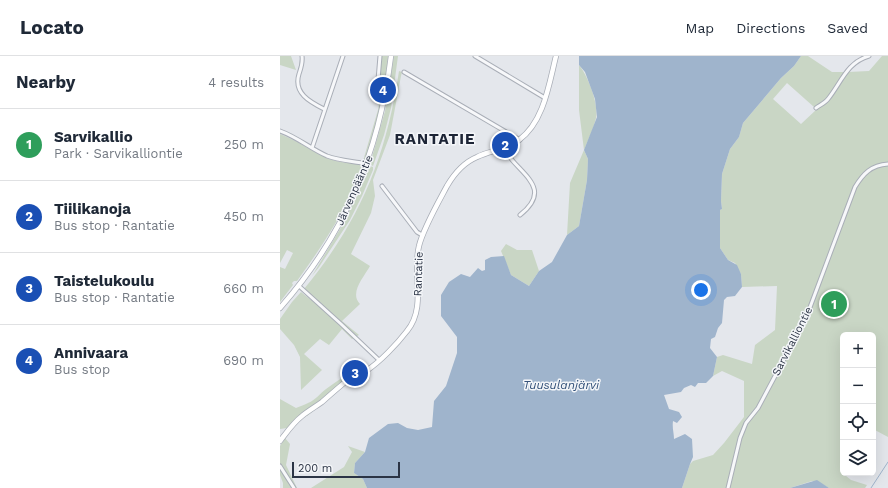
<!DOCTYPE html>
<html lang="en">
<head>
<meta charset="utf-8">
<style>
  :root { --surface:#fff; --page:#f2f2f3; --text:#1f2937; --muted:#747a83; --line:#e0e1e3; --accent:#7c3aed }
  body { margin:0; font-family:"Work Sans",sans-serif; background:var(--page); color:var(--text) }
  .controls { position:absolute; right:12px; bottom:12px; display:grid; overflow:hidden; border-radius:6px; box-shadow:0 4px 16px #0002 }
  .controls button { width:36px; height:36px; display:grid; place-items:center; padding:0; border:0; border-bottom:1px solid var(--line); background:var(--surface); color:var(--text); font:20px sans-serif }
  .scale { position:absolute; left:12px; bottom:10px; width:108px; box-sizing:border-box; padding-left:4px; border:2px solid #2b3445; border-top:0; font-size:11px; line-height:14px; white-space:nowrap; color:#2b3445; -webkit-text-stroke:3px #f4f6f9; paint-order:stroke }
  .you { position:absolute; left:421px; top:234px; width:14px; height:14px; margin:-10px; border:3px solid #fff; border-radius:50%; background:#1a73e8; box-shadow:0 0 0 6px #1a73e833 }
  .badge { display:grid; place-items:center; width:26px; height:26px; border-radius:50%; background:var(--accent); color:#fff; font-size:13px; font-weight:700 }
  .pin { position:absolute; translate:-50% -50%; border:2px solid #fff; box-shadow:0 1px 4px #0006 }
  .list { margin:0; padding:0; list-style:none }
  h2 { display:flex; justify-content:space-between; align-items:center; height:52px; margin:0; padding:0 16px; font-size:17px }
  h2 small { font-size:13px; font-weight:400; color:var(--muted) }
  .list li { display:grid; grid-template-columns:26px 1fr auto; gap:12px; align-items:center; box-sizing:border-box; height:72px; padding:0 16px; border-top:1px solid var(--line) }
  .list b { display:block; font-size:15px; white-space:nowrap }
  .list p { margin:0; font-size:13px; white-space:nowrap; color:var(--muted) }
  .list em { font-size:13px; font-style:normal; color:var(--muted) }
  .icon { flex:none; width:22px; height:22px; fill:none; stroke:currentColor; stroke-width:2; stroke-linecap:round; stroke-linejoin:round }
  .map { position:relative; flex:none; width:608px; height:432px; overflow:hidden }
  header { display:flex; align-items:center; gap:24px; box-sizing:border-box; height:56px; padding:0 20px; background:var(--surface); border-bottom:1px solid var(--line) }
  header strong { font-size:19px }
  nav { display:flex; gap:22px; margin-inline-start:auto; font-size:14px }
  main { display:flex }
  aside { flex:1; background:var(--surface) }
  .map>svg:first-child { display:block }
  .green { fill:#c9d6c5 }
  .water { fill:#9fb4cc }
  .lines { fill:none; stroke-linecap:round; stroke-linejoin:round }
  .stream { stroke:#9fb4cc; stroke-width:1 }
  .street-casing { stroke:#a9aeb7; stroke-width:5 }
  .secondary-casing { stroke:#a9aeb7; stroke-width:6 }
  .street { stroke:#f7f8fa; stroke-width:3 }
  .secondary { stroke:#fff; stroke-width:4.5 }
  .labels { text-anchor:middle; stroke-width:3; stroke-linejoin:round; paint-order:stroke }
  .street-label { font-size:11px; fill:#2b3445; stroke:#f4f6f9 }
  .water-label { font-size:12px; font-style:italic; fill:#34527a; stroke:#f4f6f9 }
  .district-label { font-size:15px; font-weight:bold; letter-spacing:1px; fill:#1d2536; stroke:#f4f6f9 }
</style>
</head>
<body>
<header>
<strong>Locato</strong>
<nav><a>Map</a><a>Directions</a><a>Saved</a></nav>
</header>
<main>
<aside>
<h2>Nearby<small>4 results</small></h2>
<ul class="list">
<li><span class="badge" style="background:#2e9e5b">1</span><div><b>Sarvikallio</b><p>Park · Sarvikalliontie</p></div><em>250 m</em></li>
<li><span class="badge" style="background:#1a4fb4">2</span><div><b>Tiilikanoja</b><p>Bus stop · Rantatie</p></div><em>450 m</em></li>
<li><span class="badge" style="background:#1a4fb4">3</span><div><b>Taistelukoulu</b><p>Bus stop · Rantatie</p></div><em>660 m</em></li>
<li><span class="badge" style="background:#1a4fb4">4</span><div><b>Annivaara</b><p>Bus stop</p></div><em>690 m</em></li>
</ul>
</aside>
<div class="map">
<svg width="608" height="432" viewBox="0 0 608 432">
  <rect width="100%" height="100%" fill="#e4e7ec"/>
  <path class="green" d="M 0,0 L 11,0 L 16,14 L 0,9 Z
    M 101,0 L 108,0 L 106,19 L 102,32 L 100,32 L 99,29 Z
    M 114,0 L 118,0 L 111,52 L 104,79 L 93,110 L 90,108 L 105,55 Z
    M 521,0 L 528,0 L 552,16 L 565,16 L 546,44 L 534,51 L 507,27 L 493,43 L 521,68 L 537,53 L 547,46 L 568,16 L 589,15 L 602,0 L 608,0 L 608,381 L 593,373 L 593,279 L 563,279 L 563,411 L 560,415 L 571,424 L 587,429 L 585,432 L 549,432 L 542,428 L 532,425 L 510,432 L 402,432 L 410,408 L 413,405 L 433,399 L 444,387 L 464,361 L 464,325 L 442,315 L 433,320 L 437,301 L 443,299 L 472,308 L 475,289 L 495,274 L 497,230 L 462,231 L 461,218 L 455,207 L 448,204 L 440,192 L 440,154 L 442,153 L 441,145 L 442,118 L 450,93 L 459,81 L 463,67 L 501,22 L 514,10 Z
    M 299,9 C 308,20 319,48 316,62 C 314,72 308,84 304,94 L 308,103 L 307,124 L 299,170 L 287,179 L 290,127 L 304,94 L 299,54 Z
    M 119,15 L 122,16 L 121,20 L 110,79 L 93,124 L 95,140 L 91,157 L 71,198 L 90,210 C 84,221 69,237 80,248 L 62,265 L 79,279 L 72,283 L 62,273 L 49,289 L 40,283 L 24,298 L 42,314 L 21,334 L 20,301 L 14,289 L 0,273 L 0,263 L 12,246 L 21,236 L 31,244 L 31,240 L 24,233 C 80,165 106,102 119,15 Z
    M 101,35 C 104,53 91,85 86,102 L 83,105 L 98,54 Z
    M 0,78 C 16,84 30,94 45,101 C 56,107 69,106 82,109 L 83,111 C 67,153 43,189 17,225 L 14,225 L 12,227 L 13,229 L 0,246 L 0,211 L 5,213 L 13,197 L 7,194 L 0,207 Z
    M 89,110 L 93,111 L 93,114 L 82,140 L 70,164 L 39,211 L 32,220 L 63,168 L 73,148 Z
    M 226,188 L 237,194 L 252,194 L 259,215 L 249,230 L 231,219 L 221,195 Z
    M 76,314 L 81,320 L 68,327 L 27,360 L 23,357 L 7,372 L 0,373 L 0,343 L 16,352 C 20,350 25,349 28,347 C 36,344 40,337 46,333 C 56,326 65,319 76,314 Z
    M 5,382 L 10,388 L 6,409 L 17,432 L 3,432 L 3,427 L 0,419 L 0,390 Z
    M 68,390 L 85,396 L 75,407 L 74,417 L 83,423 L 87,432 L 31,432 L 64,411 L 72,396 Z"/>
  <path class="water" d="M 299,0 L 521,0 L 514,10 L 501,22 L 463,67 L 459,81 L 450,93 L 442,118 L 441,145 L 442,153 L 440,154 L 440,192 L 448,204 L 457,209 L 461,218 L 462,231 L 455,240 L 447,241 L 444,244 L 442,267 L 438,272 L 435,281 L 431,283 L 430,292 L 437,301 L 433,320 L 426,327 L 418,327 L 415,331 L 411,329 L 404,332 L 401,336 L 384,339 L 389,353 L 399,356 L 402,361 L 397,367 L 393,365 C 392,372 394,377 394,383 L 405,378 L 412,383 L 413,401 L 410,408 L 402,432 L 87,432 L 83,423 L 74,417 L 75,407 L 85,396 L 89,382 L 108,368 L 118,367 L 127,372 L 138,374 L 152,371 L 154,345 L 166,330 L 177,297 L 177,281 L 161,260 L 161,239 L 169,226 L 181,218 L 190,221 L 198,212 L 202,215 L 205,214 L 205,204 L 211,201 L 224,200 L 231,219 L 249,230 L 259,215 L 272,206 L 287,179 L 299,170 L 307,124 L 308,103 L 304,94 L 317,61 L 315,43 L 305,16 L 299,9 Z
    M 537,424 L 549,432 L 510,432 Z"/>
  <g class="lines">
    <path class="stream" d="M 591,432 L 608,406"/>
    <defs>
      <path id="street" d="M 22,0 C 23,7 21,12 19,18 C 13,37 30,46 44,53
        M 195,0 L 265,42
        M 124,16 L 240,84
        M 97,36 L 100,0
        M 536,52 C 540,49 545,47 548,43 C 561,27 567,6 589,0
        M 0,75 C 17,81 31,93 47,100 C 60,105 74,105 87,108
        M 32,92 L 63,0
        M 224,93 C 238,118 275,131 240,159
        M 102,130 L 137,176 L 142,179
        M 19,230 L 61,268 L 99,304
        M 0,410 L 14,432
        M 448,432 L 460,382 L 466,367 L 478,352 L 526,262 L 575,131 C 583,118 591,109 608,108"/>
      <path id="secondary" d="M 0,252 C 65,178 99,97 111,0
        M 0,385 C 7,376 13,367 22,360 C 28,355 35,351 42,346 C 51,338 60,330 69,323 C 74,319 81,318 86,315 C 100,306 117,288 127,275 C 147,251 132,217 139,190 C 143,173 159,145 167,130 C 174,118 185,106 197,101 C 211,94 226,94 239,84 C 264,66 269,28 276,0"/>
    </defs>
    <use href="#street" class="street-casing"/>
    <use href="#secondary" class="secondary-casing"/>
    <use href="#street" class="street"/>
    <use href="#secondary" class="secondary"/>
  </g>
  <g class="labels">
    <g class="street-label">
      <text transform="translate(74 134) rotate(-66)" y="4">Järvenpääntie</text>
      <text transform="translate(138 218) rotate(-88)" y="4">Rantatie</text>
      <text transform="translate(512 285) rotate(-63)" y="4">Sarvikalliontie</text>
    </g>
    <g class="water-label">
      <text x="281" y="333">Tuusulanjärvi</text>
    </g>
    <g class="district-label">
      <text x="155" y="88">RANTATIE</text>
    </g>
  </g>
</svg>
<div class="controls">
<button>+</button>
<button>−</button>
<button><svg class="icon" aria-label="locate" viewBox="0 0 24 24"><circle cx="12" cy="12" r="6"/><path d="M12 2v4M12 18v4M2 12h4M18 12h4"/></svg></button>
<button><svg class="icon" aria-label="layers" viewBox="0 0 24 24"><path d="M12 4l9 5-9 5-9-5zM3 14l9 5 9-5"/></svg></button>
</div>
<div class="scale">200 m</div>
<div class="you"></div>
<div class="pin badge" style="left:554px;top:248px;background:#2e9e5b">1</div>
<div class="pin badge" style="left:225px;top:89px;background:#1a4fb4">2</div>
<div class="pin badge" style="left:75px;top:317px;background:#1a4fb4">3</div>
<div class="pin badge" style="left:103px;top:34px;background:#1a4fb4">4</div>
</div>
</main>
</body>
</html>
